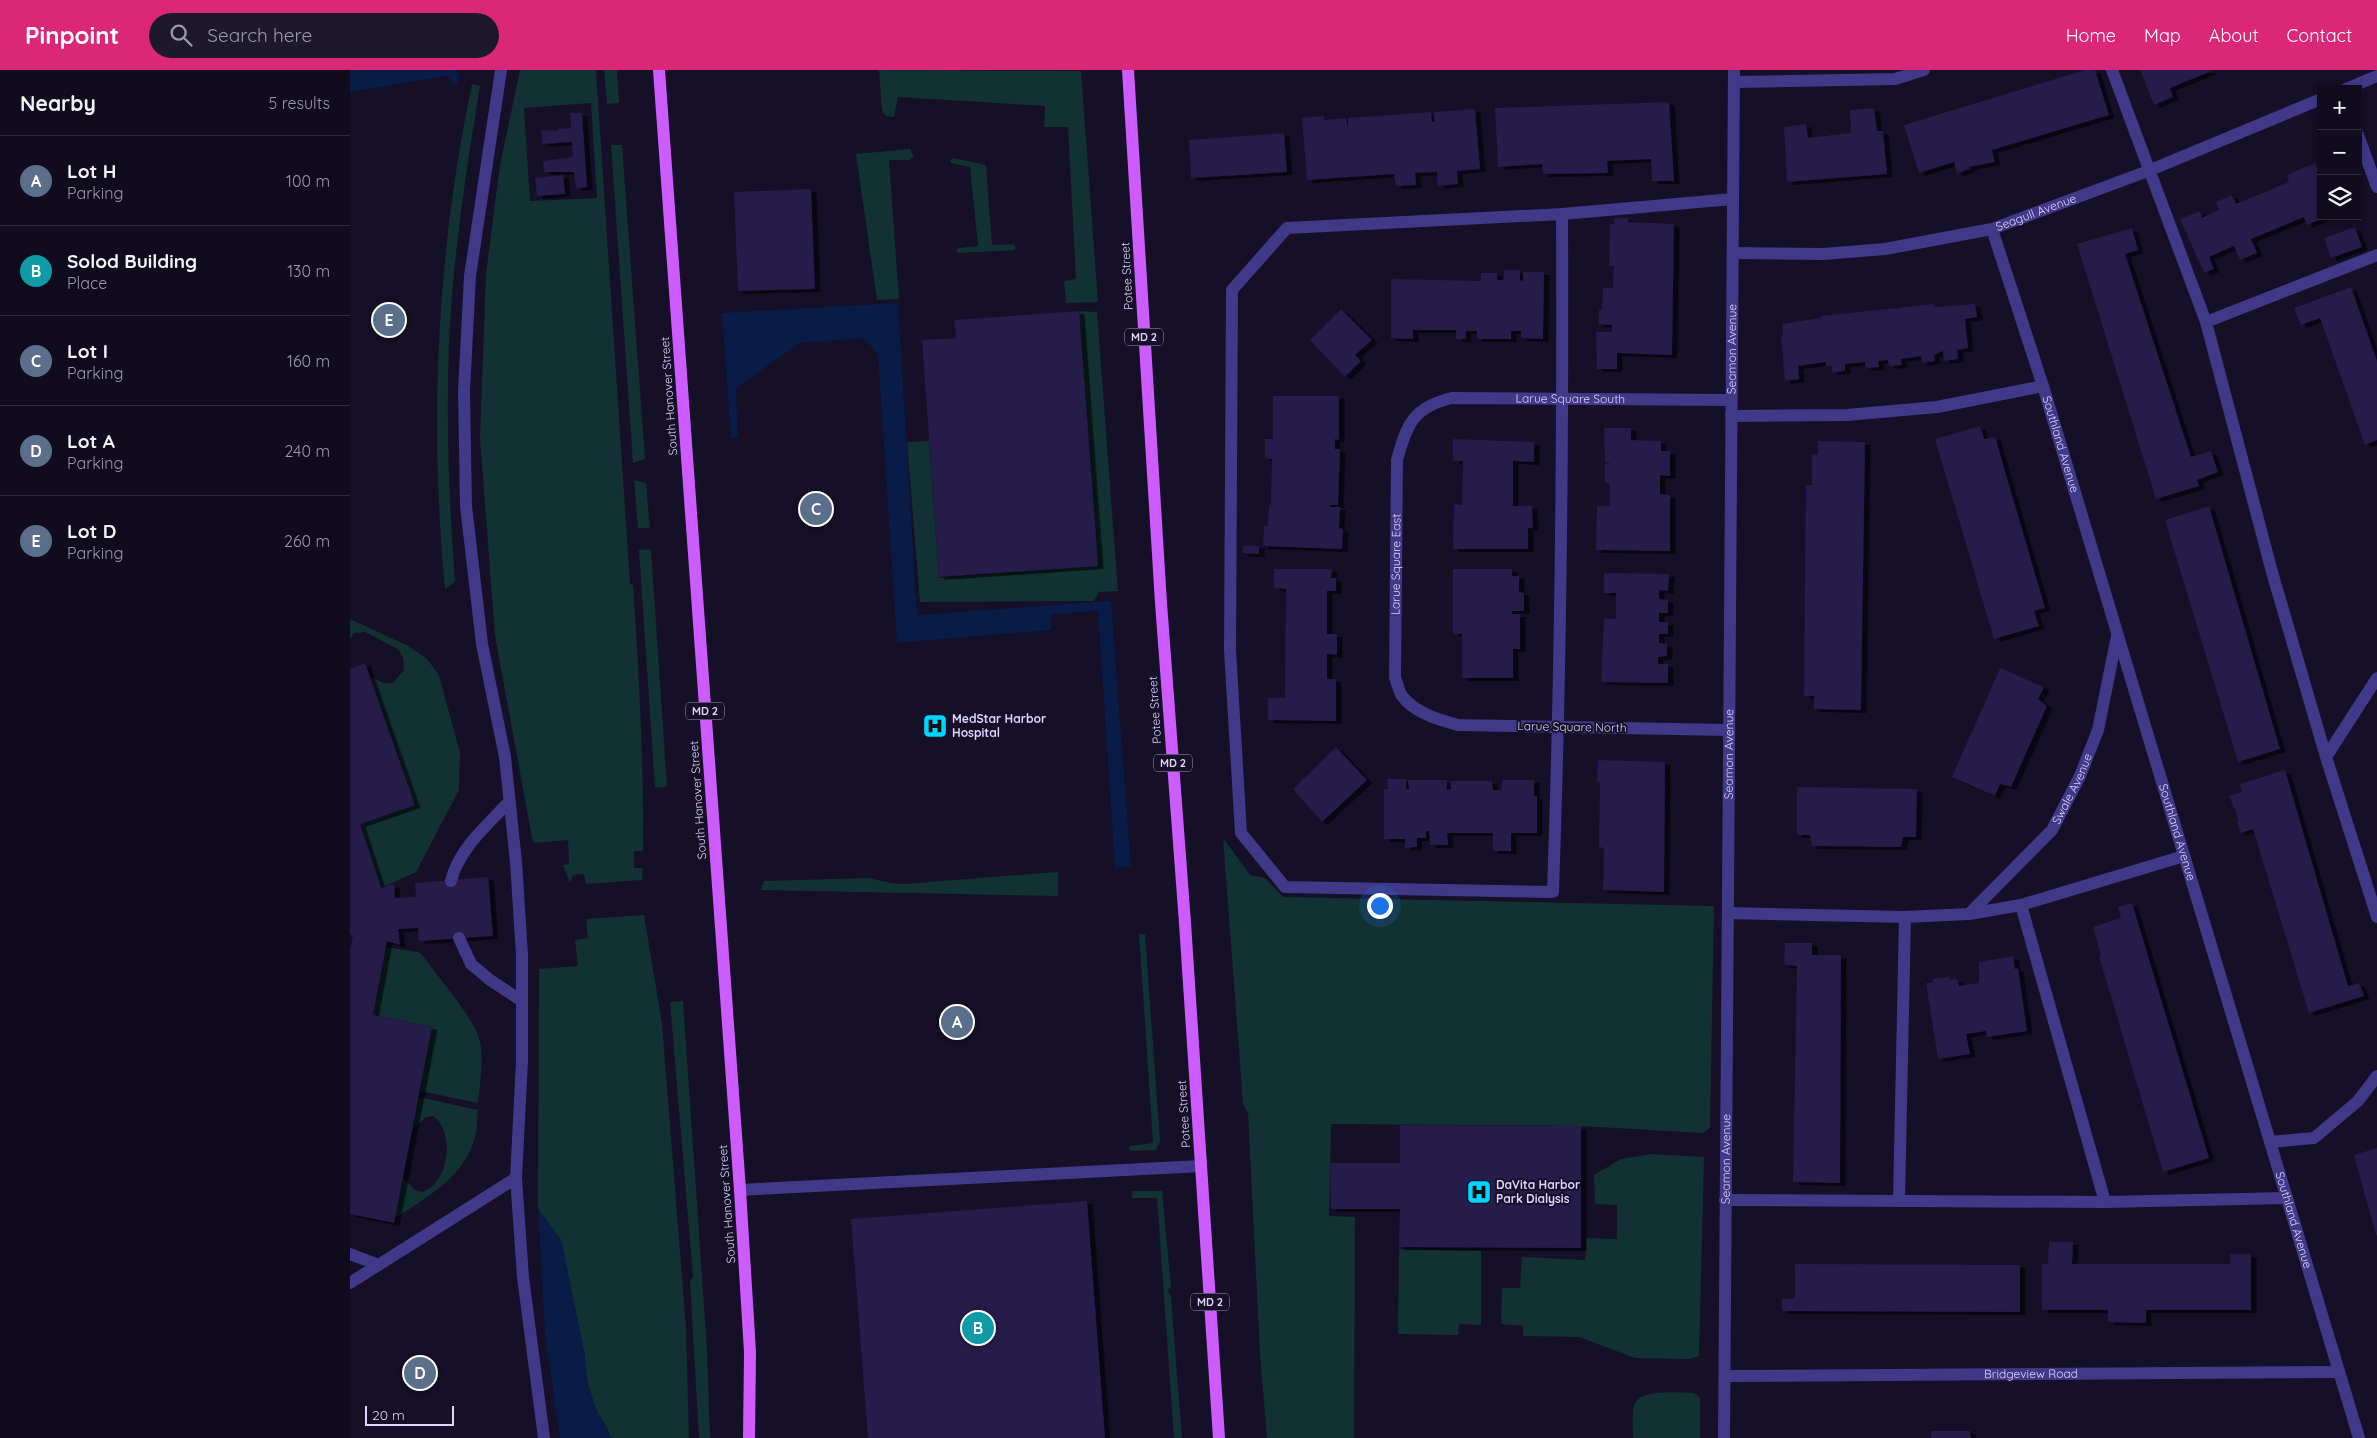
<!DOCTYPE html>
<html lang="en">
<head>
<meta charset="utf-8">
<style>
  :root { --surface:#100b1d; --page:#1e192a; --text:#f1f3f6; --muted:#9c9ba4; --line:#302b3b; --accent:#db2777 }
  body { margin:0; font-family:Quicksand,sans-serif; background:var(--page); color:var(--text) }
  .controls { position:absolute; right:15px; top:15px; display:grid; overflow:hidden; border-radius:0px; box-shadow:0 2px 8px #0003 }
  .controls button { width:45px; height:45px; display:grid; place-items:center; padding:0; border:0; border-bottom:1px solid var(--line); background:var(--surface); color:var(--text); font:25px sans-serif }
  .scale { position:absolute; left:15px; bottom:12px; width:89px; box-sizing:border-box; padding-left:5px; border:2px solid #ddd5ff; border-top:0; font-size:14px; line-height:18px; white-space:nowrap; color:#ddd5ff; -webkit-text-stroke:4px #150f27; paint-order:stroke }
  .you { position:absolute; left:1029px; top:835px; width:18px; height:18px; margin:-12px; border:4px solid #fff; border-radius:50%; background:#1a73e8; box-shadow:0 0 0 8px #1a73e833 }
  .badge { display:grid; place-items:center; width:32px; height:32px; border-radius:50%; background:var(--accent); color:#fff; font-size:16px; font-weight:700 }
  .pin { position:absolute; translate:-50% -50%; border:2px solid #fff; box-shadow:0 1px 5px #0006 }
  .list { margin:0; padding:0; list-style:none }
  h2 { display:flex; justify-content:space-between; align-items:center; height:65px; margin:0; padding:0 20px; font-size:21px }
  h2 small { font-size:16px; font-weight:400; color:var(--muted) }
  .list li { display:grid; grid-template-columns:32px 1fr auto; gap:15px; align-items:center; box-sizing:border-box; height:90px; padding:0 20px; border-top:1px solid var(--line) }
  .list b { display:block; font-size:19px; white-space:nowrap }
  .list p { margin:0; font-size:16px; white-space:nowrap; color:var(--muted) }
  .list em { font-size:16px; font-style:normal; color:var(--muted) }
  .icon { flex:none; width:28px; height:28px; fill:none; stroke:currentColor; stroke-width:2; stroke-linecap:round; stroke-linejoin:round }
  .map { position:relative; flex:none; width:2027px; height:1368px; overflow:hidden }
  header { display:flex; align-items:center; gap:30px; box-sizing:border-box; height:70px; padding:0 25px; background:var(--accent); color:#fff }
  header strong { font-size:24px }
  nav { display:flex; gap:28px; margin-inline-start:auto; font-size:18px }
  .search { width:350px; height:45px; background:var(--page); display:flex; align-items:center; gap:12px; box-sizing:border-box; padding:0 18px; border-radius:28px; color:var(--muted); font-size:19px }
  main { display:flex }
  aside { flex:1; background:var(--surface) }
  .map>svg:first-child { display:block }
  .green { fill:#123132; fill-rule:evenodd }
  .water { fill:#091b47 }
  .building { fill:#271a49; filter:url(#shadow) }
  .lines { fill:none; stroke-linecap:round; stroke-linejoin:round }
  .lane { stroke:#413888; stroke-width:12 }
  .street { stroke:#413888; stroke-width:12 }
  .primary { stroke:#cd5cff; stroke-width:12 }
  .labels { text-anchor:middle; stroke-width:4; stroke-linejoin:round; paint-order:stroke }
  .shield { fill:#150f27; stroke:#a19abe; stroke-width:1 }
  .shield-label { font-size:11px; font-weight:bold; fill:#ddd5ff }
  .street-label { font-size:12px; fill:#ddd5ff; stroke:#150f27 }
  .poi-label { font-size:12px; font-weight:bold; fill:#ddd5ff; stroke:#150f27; text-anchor:start }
</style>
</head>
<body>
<header>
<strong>Pinpoint</strong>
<div class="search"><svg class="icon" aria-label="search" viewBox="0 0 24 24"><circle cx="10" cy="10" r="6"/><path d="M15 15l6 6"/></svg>Search here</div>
<nav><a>Home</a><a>Map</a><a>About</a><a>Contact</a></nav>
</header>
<main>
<aside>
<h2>Nearby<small>5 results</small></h2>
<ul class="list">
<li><span class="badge" style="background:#5c6f8a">A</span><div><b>Lot H</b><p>Parking</p></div><em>100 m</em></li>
<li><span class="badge" style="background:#0f9aa8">B</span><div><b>Solod Building</b><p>Place</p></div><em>130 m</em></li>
<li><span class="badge" style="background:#5c6f8a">C</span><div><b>Lot I</b><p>Parking</p></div><em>160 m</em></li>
<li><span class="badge" style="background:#5c6f8a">D</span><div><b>Lot A</b><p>Parking</p></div><em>240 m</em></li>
<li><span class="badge" style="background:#5c6f8a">E</span><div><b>Lot D</b><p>Parking</p></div><em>260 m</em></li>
</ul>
</aside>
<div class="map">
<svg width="2027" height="1368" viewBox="0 0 2027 1368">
  <defs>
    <filter id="shadow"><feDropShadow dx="5.5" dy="3" stdDeviation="0" flood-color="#0009"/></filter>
  </defs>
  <rect width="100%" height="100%" fill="#150f27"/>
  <path class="green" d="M 170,0 L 246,0 L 280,514 L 283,515 C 289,604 294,692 293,781 L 284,781 L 284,798 L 293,798 L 292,810 L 236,814 L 234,804 L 223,805 L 220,813 L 213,795 L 219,794 L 218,770 L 183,773 L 145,566 L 130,368 L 136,204 L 150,95 ZM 241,33 L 247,128 L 180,131 L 174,38 Z
    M 254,0 L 267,0 L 269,33 L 257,34 Z
    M 529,0 L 731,1 L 748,232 L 716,233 L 714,211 L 726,209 L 718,57 L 694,57 L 695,36 L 548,27 L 544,47 L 536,46 L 532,40 Z
    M 122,14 L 130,16 C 116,101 103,186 99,272 C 96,352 99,432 105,512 L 95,519 C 79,351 87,180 122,14 Z
    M 261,75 L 272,75 L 295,389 L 283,393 Z
    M 560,79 L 564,86 L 559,90 L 539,90 L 549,229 L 527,230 L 506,84 Z
    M 604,88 L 636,95 L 642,175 L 664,174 L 666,178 L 664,180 L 609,183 L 606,181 L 608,178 L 628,176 L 620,97 L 601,93 L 600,90 Z
    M 729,241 L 747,242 L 768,521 L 749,522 L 744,531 L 570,532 L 557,372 L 579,371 L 589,508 L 747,496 Z
    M 284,410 L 296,413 L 300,458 L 288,458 Z
    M 301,479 L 317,717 L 305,718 L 289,480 Z
    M 0,549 L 58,576 L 77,589 L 89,605 L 110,683 L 109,720 L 66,802 L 31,818 L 10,754 L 65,734 L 20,606 L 33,613 L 43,613 L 54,600 L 53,588 L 48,579 L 15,562 L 4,563 L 0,569 Z
    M 873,768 L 900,805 L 915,808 L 933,827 L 1364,836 L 1360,1058 L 1353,1063 L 1230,1056 L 981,1054 L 979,1146 L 1005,1147 L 1004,1368 L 917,1368 L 910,1284 L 898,1043 L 893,1034 Z
    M 708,802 L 708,826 L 411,820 L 414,811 L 518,808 L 541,813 L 554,814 Z
    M 294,845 L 312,953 L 336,1258 L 339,1368 L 262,1368 L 245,1337 L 237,1311 L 234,1282 L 211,1170 L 188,1139 L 189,899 L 228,896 L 225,870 L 238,868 L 236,849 Z
    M 789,864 L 795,864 L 810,1071 L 806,1080 L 781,1081 L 779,1079 L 780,1076 L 803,1073 Z
    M 36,877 L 68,882 L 73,886 C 87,906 126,950 130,972 C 134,992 130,1013 128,1033 L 70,1021 L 82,957 L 23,945 Z
    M 333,931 L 357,1279 L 360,1368 L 349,1368 L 340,1211 L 343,1207 L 320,932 Z
    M 69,1027 L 128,1040 C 127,1048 128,1058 125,1067 C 115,1107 77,1127 45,1148 L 53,1108 L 65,1120 L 72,1122 C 99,1114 106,1062 83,1046 L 76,1047 L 62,1060 Z
    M 1302,1084 L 1354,1087 L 1349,1286 L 1341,1289 L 1285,1288 L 1229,1267 L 1173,1266 L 1173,1256 L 1151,1254 L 1152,1218 L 1170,1218 L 1172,1187 L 1235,1190 L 1236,1168 L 1267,1169 L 1267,1135 L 1245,1134 L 1244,1105 L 1271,1089 Z
    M 782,1121 L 812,1121 L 821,1216 L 818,1220 L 821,1227 L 832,1368 L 824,1368 L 807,1128 L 782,1128 Z
    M 1049,1179 L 1131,1181 L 1131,1255 L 1109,1254 L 1108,1265 L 1048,1264 Z
    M 1344,1323 L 1350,1328 L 1350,1368 L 1283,1368 C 1283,1358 1282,1345 1284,1336 C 1289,1318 1329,1323 1344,1323 Z"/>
  <path class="water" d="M 0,0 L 106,0 L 109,7 L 106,16 L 101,13 L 98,6 L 0,22 Z
    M 548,233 L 567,545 L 761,531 L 781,797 L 765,798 L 748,541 L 701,544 L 701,560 L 547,573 L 528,285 L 514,268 L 450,273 L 386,318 L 388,367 L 381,368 L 372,243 Z
    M 188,1139 L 211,1170 L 234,1282 L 237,1311 L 245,1337 L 262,1368 L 210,1368 L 195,1263 Z"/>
  <path class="building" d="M 1735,0 L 1745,0 L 1759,45 L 1642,80 L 1645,92 L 1619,97 L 1620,99 L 1607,103 L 1604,92 L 1569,103 L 1554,55 Z
    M 1790,0 L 1864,0 L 1820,18 L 1823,27 L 1804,35 Z
    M 1319,32 L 1324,111 L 1302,111 L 1301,89 L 1257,91 L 1258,103 L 1193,104 L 1192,94 L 1148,97 L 1145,38 Z
    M 1524,38 L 1527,61 L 1533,61 L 1537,104 L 1437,112 L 1434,57 L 1456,54 L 1458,68 L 1501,63 L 1500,40 Z
    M 1125,39 L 1130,99 L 1107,101 L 1108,114 L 1088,116 L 1087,102 L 1065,103 L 1066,115 L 1046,116 L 1044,104 L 957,110 L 952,48 L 974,46 L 975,50 L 996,48 L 998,58 L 998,48 L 1081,42 L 1082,52 L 1084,52 L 1084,42 Z
    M 220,43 L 232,43 L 237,117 L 226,118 L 224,102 L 194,102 L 193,91 L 223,87 L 222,72 L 192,74 L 191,60 L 208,61 L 208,59 L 221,58 Z
    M 934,63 L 937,102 L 841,108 L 839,70 Z
    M 1965,93 L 1971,106 L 1971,146 L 1978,146 L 1957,155 L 1954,147 L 1901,169 L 1907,183 L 1890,190 L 1884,176 L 1859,187 L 1864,199 L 1854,203 L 1830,149 L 1850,141 L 1852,148 L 1869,140 L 1866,132 L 1882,125 L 1886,134 L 1922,119 L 1939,112 L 1937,105 Z
    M 213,105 L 215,124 L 187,126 L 185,108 Z
    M 461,119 L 465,219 L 388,221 L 384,122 Z
    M 1264,148 L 1278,148 L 1278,152 L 1324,154 L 1322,285 L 1267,283 L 1267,299 L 1247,299 L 1246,262 L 1262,262 L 1262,255 L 1248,254 L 1249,240 L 1252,240 L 1253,218 L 1263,218 L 1264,196 L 1259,196 L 1260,154 L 1264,154 Z
    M 2005,157 L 2012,177 L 1981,188 L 1974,168 Z
    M 1782,158 L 1788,180 L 1775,184 L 1841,387 L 1861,381 L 1868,402 L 1847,410 L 1849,416 L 1806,429 L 1727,174 Z
    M 1154,200 L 1170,200 L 1170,210 L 1173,211 L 1173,202 L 1194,202 L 1193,269 L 1171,268 L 1171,261 L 1161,261 L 1161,269 L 1127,269 L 1127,261 L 1116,261 L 1116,269 L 1106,269 L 1106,260 L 1063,260 L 1063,269 L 1041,268 L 1041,209 L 1129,211 L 1131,210 L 1131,203 L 1147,203 L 1147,210 L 1154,210 Z
    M 2001,217 L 2027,291 L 2027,370 L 2015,375 L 1970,248 L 1951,255 L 1944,238 Z
    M 1584,234 L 1585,237 L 1625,234 L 1627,247 L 1615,249 L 1618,278 L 1607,280 L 1608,289 L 1594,291 L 1593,281 L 1584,285 L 1585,291 L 1572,293 L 1571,286 L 1551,289 L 1552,295 L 1539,296 L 1538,290 L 1528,291 L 1529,297 L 1516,298 L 1515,292 L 1495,294 L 1495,301 L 1482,302 L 1482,296 L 1476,296 L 1476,292 L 1448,296 L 1449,309 L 1435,311 L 1431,266 L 1433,265 L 1432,254 L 1471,248 L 1471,246 Z
    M 991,239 L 1022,270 L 1005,285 L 1011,291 L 995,307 L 960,270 Z
    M 729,241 L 748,496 L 589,507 L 572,270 L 606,268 L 604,250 Z
    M 923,326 L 989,326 L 989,370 L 985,369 L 985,379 L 990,379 L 988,435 L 980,435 L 980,437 L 990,437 L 989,458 L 993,459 L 992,479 L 913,476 L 914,456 L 918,456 L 919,435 L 921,435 L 922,389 L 915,388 L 915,369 L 923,369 Z
    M 1630,356 L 1634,369 L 1645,367 L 1695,538 L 1684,541 L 1689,556 L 1644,569 L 1585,369 Z
    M 1254,358 L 1281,358 L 1281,370 L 1311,371 L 1311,381 L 1320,381 L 1320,406 L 1310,405 L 1310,424 L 1320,425 L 1320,481 L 1246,480 L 1247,436 L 1260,436 L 1260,414 L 1255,413 L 1255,394 L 1261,393 L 1255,392 Z
    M 1103,369 L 1184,372 L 1184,392 L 1163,391 L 1163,436 L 1182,436 L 1183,458 L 1178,458 L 1178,479 L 1103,479 L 1104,434 L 1112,435 L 1113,391 L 1103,391 Z
    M 1468,371 L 1515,372 L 1511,640 L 1464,639 L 1464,626 L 1454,626 L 1456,415 L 1462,415 L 1462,384 L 1468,385 Z
    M 1859,436 L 1930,679 L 1888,692 L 1815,450 Z
    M 893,475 L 909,476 L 909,484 L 892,483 Z
    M 924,499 L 982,499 L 981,508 L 986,508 L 986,521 L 977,521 L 977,564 L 987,564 L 987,585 L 977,584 L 977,609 L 986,609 L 986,651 L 918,650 L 918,628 L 935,628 L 936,519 L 924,518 Z
    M 1103,499 L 1162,499 L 1162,506 L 1169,506 L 1169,522 L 1174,523 L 1174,541 L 1162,541 L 1162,544 L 1170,544 L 1170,579 L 1163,579 L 1163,608 L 1112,608 L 1112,564 L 1103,564 Z
    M 1254,503 L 1319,504 L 1318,521 L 1309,520 L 1309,529 L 1318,530 L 1318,543 L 1309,543 L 1309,552 L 1318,552 L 1318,564 L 1309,564 L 1309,573 L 1317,574 L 1317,586 L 1308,587 L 1308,594 L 1318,594 L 1318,613 L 1251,612 L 1254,548 L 1266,549 L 1266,523 L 1254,523 Z
    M 15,593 L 65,735 L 10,754 L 31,818 L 44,814 L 45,828 L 66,827 L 65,813 L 138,807 L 143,866 L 69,871 L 68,858 L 48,859 L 50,875 L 37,871 L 23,945 L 82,957 L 44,1153 L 0,1144 L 0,881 L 3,865 L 0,865 L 0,599 Z
    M 1650,598 L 1694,617 L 1688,629 L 1697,636 L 1661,717 L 1650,714 L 1645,726 L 1602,707 Z
    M 986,677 L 1017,710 L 972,752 L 943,719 Z
    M 1248,690 L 1315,692 L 1314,822 L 1253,820 L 1254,778 L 1249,777 L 1250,712 L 1247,712 Z
    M 1935,700 L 1998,916 L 2009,913 L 2014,926 L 1959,943 L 1903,759 L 1890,763 L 1887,751 L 1889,750 L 1879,726 L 1892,722 L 1890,714 Z
    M 1037,709 L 1056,709 L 1056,719 L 1059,719 L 1058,710 L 1097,710 L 1097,720 L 1101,719 L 1100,711 L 1142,711 L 1143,720 L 1152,720 L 1152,710 L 1184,710 L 1184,726 L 1187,726 L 1187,763 L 1161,763 L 1161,781 L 1143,781 L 1143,763 L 1097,763 L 1098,775 L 1080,775 L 1079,761 L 1076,761 L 1076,768 L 1067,768 L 1067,777 L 1055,778 L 1055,769 L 1034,769 L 1034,719 L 1038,719 Z
    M 1447,717 L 1567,719 L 1566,767 L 1553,767 L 1551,777 L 1462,776 L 1460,765 L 1447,765 Z
    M 1782,833 L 1859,1088 L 1813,1102 L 1749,886 L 1751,885 L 1743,857 L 1771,848 L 1768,837 Z
    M 1435,873 L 1462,873 L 1462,885 L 1491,885 L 1490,1113 L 1443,1112 L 1447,896 L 1434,895 Z
    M 1663,886 L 1665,899 L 1668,898 L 1677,961 L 1637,967 L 1636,961 L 1616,964 L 1620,984 L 1588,989 L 1576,913 L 1583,913 L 1583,909 L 1600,907 L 1600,910 L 1607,909 L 1609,916 L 1629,913 L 1629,892 Z
    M 1050,1055 L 1231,1056 L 1231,1178 L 1049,1177 L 1050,1139 L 981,1139 L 980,1093 L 1050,1093 Z
    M 2027,1078 L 2027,1165 L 2026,1165 L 2004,1085 Z
    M 737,1131 L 755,1368 L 518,1368 L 501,1149 Z
    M 1699,1172 L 1723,1172 L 1722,1194 L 1880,1194 L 1880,1184 L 1901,1184 L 1901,1240 L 1796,1240 L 1796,1253 L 1758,1252 L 1758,1240 L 1692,1240 L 1692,1194 L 1698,1194 Z
    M 1445,1194 L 1670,1195 L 1670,1242 L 1432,1241 L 1432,1229 L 1445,1228 Z
    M 1581,1361 L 1620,1361 L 1621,1368 L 1581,1368 Z"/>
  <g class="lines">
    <path class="lane" d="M 151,0 L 120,206 L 114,321 L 116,436 L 132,574 L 155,687 L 166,792 L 172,885 L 172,991 L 166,1108 L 173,1207 L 194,1368
      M 1762,0 L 1856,252 L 1922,502 L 1976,687
      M 1384,12 L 1545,9 L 1574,0
      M 1212,144 L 937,158 L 882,220 L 880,580 L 891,763 L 935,817 L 1203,822 C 1211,596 1213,370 1212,144 L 1383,129
      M 1856,252 L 2027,185
      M 1381,346 L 1497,345 L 1587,337 L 1693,316
      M 2027,608 L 1976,687 L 2027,847
      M 101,811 C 108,780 138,754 159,732
      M 1671,835 L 1755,1132
      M 109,868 L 121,894 L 140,910 L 172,931
      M 390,1120 L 851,1096
      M 1549,1129 L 1555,847
      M 1375,1130 L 1755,1132 L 1937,1128
      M 0,1184 L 29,1195
      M 0,1213 L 166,1108"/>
    <g class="street">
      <path d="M 1996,19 L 2027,6"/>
      <path d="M 2008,65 L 2027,117"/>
      <path id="s1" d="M 1642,159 L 1693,316 L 2009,1368"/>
      <path id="s2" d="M 1383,183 L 1473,184 L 1535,179 L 1642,159 L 1798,101 L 1971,29"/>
      <path id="s3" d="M 1379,660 L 1108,655 C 1089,650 1065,643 1052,626 C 1049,621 1047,613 1045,607 L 1047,390 C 1057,353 1064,337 1102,328 L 1381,330"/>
      <path d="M 1378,843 L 1555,847 L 1619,844 L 1671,835 L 1834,786"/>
      <path id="s4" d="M 1619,844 L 1702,760 L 1730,706 L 1748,660 L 1767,566"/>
      <path d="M 1920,1072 L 1964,1068 L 2008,1031 L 2027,1006"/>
      <path id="s5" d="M 1375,1306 L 1989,1302"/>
      <path id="s6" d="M 1374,1368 L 1384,0"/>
    </g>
    <path class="primary" d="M 309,0 L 390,1120 L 400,1282 L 399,1368
      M 778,0 L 811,533 L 835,853 L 869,1368"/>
  </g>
  <defs>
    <symbol id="hospital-square" viewBox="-11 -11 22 22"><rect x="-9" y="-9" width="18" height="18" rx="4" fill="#01d5ff" stroke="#150f27"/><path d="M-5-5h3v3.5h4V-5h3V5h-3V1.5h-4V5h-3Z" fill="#111"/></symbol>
  </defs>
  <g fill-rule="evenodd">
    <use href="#hospital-square" x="571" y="642" width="28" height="28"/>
    <use href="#hospital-square" x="1115" y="1108" width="28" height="28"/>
  </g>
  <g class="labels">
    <g class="shield">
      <rect x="775" y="258.5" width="38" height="17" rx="4"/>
      <rect x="336" y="632.5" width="38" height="17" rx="4"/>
      <rect x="804" y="684.5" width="38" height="17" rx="4"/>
      <rect x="841" y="1223.5" width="38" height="17" rx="4"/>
    </g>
    <g class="shield-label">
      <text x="794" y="271">MD 2</text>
      <text x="355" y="645">MD 2</text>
      <text x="823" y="697">MD 2</text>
      <text x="860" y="1236">MD 2</text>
    </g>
    <g class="street-label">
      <text dy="4" stroke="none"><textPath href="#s2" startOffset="308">Seagull Avenue</textPath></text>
      <text transform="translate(777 206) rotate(-93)" y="4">Potee Street</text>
      <text dy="4" stroke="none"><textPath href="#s6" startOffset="1089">Seamon Avenue</textPath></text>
      <text transform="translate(319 326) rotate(-94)" y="4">South Hanover Street</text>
      <text dy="4" stroke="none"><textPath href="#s3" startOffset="780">Larue Square South</textPath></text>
      <text dy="4" stroke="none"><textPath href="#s1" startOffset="226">Southland Avenue</textPath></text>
      <text dy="4" stroke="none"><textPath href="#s3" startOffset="468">Larue Square East</textPath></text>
      <text transform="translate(805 640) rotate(-94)" y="4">Potee Street</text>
      <text transform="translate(1222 657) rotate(1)" y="4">Larue Square North</text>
      <text dy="4" stroke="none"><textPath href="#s6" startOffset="684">Seamon Avenue</textPath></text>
      <text dy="4" stroke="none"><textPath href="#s4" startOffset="164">Swale Avenue</textPath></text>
      <text transform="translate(348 730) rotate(-94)" y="4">South Hanover Street</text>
      <text dy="4" stroke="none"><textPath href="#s1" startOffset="631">Southland Avenue</textPath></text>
      <text transform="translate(834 1044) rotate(-94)" y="4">Potee Street</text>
      <text dy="4" stroke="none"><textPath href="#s6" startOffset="279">Seamon Avenue</textPath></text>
      <text transform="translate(377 1134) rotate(-94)" y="4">South Hanover Street</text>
      <text dy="4" stroke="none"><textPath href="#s1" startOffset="1036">Southland Avenue</textPath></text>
      <text dy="4" stroke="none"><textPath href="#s5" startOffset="306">Bridgeview Road</textPath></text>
    </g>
    <g class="poi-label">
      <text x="602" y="653">MedStar Harbor<tspan x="602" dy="14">Hospital</tspan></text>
      <text x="1146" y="1119">DaVita Harbor<tspan x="1146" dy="14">Park Dialysis</tspan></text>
    </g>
  </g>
</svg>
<div class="controls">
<button>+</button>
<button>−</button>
<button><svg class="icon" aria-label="layers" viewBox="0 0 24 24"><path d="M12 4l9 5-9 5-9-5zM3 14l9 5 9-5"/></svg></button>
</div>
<div class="scale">20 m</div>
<div class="you"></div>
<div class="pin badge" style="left:607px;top:952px;background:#5c6f8a">A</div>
<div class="pin badge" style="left:628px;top:1258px;background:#0f9aa8">B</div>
<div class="pin badge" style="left:466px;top:439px;background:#5c6f8a">C</div>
<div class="pin badge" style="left:70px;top:1303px;background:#5c6f8a">D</div>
<div class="pin badge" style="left:39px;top:250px;background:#5c6f8a">E</div>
</div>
</main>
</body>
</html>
